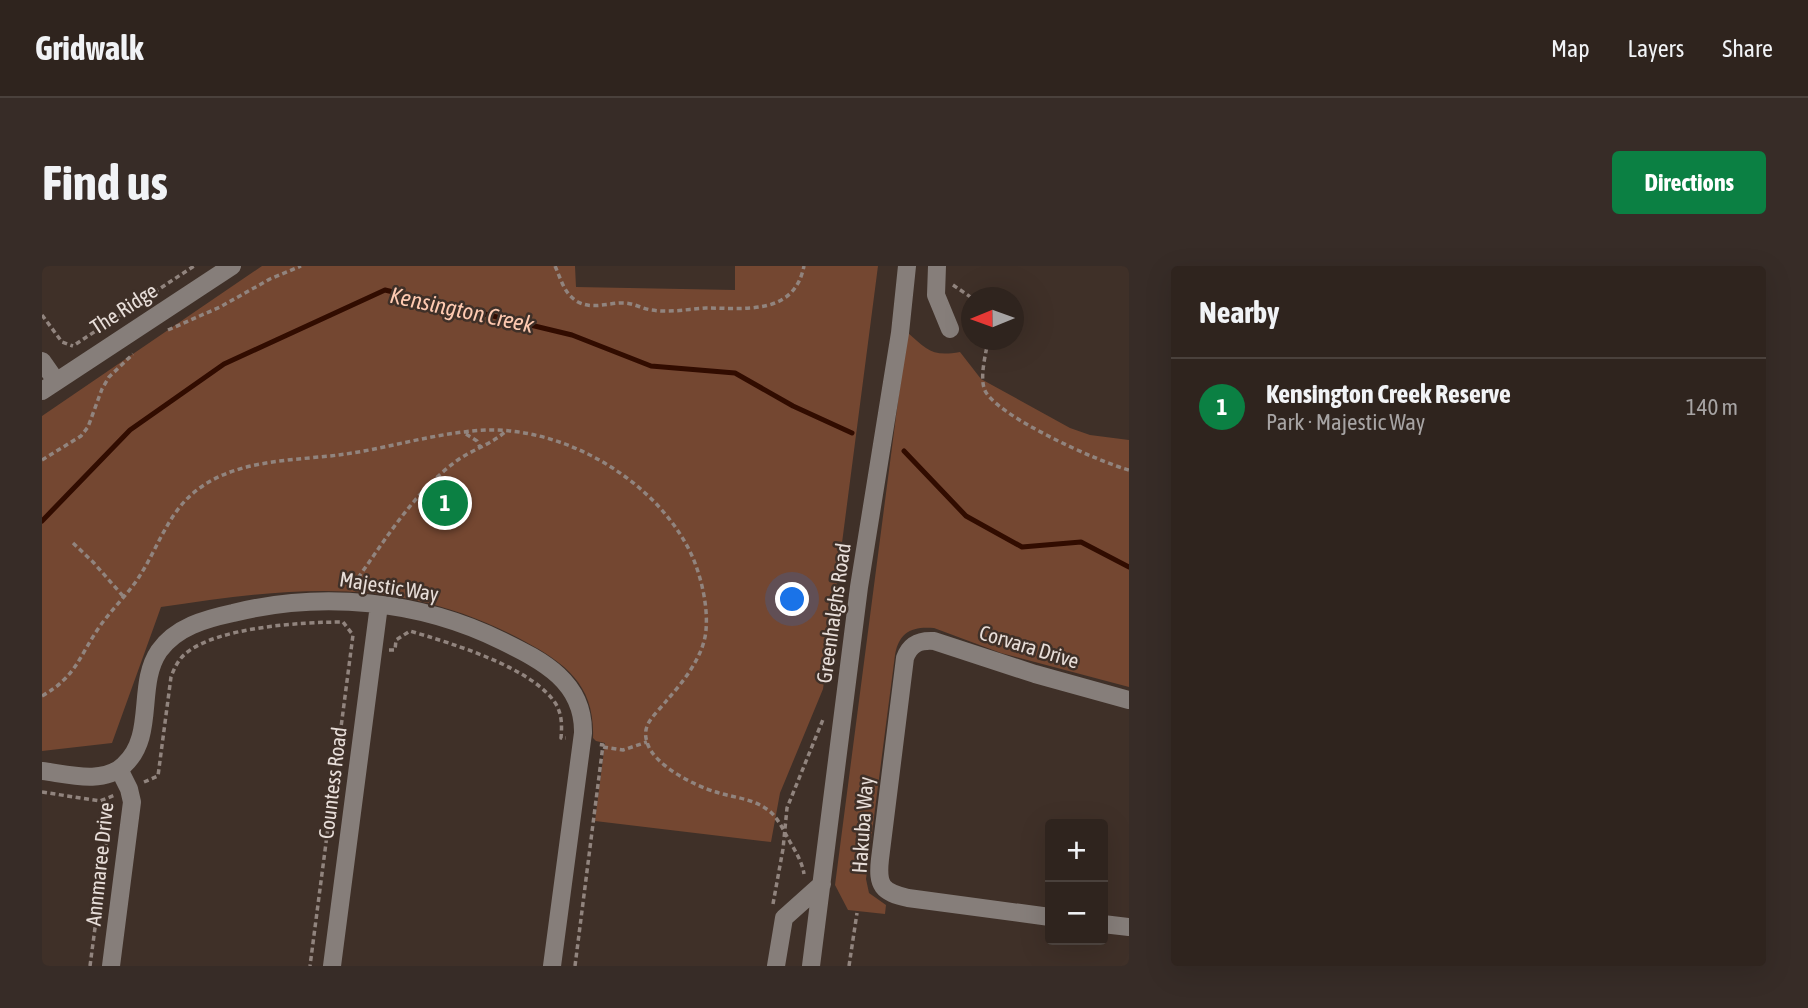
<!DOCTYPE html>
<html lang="en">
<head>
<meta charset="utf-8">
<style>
  :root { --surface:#2f241e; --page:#372c27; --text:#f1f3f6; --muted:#a7a4a4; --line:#4a413c; --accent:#0b8043 }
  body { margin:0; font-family:"Asap Condensed",sans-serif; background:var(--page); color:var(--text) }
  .controls { position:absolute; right:21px; bottom:21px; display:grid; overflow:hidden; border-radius:7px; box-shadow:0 7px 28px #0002 }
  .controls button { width:63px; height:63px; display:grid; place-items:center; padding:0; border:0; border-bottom:2px solid var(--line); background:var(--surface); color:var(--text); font:35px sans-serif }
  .compass { position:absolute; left:919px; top:21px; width:63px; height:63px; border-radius:50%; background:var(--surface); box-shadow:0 7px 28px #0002; rotate:269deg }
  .you { position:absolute; left:751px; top:334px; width:24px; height:24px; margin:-18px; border:5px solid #fff; border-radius:50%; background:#1a73e8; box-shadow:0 0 0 10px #1a73e833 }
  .badge { display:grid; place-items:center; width:46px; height:46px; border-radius:50%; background:var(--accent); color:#fff; font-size:23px; font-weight:700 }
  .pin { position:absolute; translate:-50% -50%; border:4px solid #fff; box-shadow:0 2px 7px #0006 }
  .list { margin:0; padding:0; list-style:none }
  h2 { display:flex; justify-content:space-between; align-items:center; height:91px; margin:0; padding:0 28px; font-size:30px }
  h2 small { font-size:23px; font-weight:400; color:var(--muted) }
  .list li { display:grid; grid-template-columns:46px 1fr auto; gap:21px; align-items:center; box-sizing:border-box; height:98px; padding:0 28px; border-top:2px solid var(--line) }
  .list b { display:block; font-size:26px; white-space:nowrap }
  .list p { margin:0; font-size:23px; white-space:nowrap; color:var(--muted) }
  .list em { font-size:23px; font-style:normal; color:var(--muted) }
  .map { position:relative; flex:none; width:1087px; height:700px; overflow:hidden; border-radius:7px }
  header { display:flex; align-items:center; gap:42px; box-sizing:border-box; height:98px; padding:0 35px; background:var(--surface); border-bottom:2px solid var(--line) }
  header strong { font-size:33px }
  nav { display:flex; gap:38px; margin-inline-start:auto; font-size:24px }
  .intro { display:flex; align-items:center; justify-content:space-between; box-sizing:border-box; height:168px; padding:0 42px }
  h1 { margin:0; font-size:49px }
  .button { padding:18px 32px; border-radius:7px; background:var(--accent); color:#fff; font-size:24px; font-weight:700 }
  main { display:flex; gap:42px; padding:0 42px }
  aside { flex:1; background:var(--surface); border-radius:7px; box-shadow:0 7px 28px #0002 }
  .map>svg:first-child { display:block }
  .green { fill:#744731 }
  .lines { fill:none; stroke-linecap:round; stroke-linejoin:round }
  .stream { stroke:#310c00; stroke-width:5 }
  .path { stroke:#91847e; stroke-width:3.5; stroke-dasharray:5 3.5; stroke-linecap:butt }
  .minor { stroke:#867e7a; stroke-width:18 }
  .labels { text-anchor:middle; stroke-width:5; stroke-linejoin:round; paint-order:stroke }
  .street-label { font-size:21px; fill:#e8ded9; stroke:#3f3028 }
  .water-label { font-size:23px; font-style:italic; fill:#fecab1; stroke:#3f3028 }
</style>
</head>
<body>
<header>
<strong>Gridwalk</strong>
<nav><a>Map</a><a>Layers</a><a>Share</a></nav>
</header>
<div class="intro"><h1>Find us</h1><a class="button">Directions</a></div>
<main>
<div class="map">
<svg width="1087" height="700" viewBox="0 0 1087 700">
  <rect width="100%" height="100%" fill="#3f3028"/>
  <path class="green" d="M 220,0 L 533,0 L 534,21 L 693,24 L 693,0 L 836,0 L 781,423 L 738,527 L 729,576 L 553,555 L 563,477 L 554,475 L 551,472 C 553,420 525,398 482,375 C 358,308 252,321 119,341 L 70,477 L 0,485 L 0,150 Z
    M 865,66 C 885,84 890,91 918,86 L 939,113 L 1028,162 L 1048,169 L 1087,174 L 1087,421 L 959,387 L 892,362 C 870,360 857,366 853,389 L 824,613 L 827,627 L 844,639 L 843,648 L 806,644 L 793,619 Z"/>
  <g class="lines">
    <path class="stream" d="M 862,185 L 924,250 L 980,281 L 1039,276 L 1087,301
      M 0,255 L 88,164 L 182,98 L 343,24 L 530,69 L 609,100 L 693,107 L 751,140 L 810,167"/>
    <path class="path" d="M 513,0 C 519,13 522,28 536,36 C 552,44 567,36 584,37 C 593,38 601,43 610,44 C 628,47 646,43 664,42 C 703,42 752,50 762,0
      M 911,19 L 930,32
      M 0,49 L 20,76 L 31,80
      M 126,64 L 178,41 L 228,13 L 259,0
      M 946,74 C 944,88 938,108 942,122 C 949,148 1059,197 1087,204
      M 34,78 L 152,0
      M 424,168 L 435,175 L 438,181
      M 0,194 L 39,170 L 46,161 L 60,123 L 67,111 L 91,88
      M 31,277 L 51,296 L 81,330
      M 314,320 L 316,312 C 345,271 372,227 413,196 C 429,184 448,179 463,166
      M 347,384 L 353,384 L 354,374 L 368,365 C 408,377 494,402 515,440 C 520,450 520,460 519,472 L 524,472
      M 0,430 C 35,410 37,390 58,360 C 70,343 86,328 97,311 C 116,282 126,246 155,224 C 196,192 255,195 304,188 C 351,181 397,166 445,164 C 526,162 618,217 651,292 C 660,314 666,341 664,364 C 662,390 641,416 625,434 C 619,442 610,450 606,458 C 603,464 603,470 605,476 C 611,499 653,520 674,526 C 692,532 710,532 726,544 C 736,551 741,564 747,574 C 753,585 760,595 762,608
      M 561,481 L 581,484 L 605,476
      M 102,516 L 116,510 L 129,411 C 132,403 136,394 143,388 C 174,361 260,356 301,356 L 311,369 L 268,700
      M 0,526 L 58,535 L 73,529
      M 731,638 L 741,583 L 745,542 L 782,451
      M 48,700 L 68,548 L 58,535
      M 533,700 L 561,479 L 555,478
      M 807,700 L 815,647"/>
    <path class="minor" d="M 895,0 L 894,29 L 908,63
      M 0,95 L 14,115
      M 0,125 L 190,0
      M 0,505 C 25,508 61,519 82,499 C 114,470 94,419 117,385 C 134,361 163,353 191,347 C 280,325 377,334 460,375 C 501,395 542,416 541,467 L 510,700
      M 1008,651 L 866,632 C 840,626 835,620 838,593 L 863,392 C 868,378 877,374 892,375 L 993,408 L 1087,434
      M 1061,658 L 1087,661
      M 69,700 L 90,536 L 87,523 L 77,503
      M 290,700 L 337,339
      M 734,700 L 742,652 L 780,618
      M 769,700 L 817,321 L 858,67 L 865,0"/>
  </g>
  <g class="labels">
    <g class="street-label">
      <text transform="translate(82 43) rotate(-33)" y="7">The Ridge</text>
      <text transform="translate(347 321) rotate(9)" y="7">Majestic Way</text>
      <text transform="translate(792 347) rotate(-82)" y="7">Greenhalghs Road</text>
      <text transform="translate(987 381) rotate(17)" y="7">Corvara Drive</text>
      <text transform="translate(291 517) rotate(-83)" y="7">Countess Road</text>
      <text transform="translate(821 559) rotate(-86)" y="7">Hakuba Way</text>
      <text transform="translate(58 598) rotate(-84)" y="7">Annmaree Drive</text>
    </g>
    <g class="water-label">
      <text transform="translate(420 44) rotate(12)" y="8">Kensington Creek</text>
    </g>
  </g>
</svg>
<div class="controls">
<button>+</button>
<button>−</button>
</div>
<svg class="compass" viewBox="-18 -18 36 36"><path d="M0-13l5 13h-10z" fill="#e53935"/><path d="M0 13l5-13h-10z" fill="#a7a4a4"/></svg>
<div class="you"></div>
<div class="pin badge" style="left:403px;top:237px">1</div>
</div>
<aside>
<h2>Nearby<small></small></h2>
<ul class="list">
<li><span class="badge">1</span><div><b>Kensington Creek Reserve</b><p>Park · Majestic Way</p></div><em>140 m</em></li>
</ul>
</aside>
</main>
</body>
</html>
